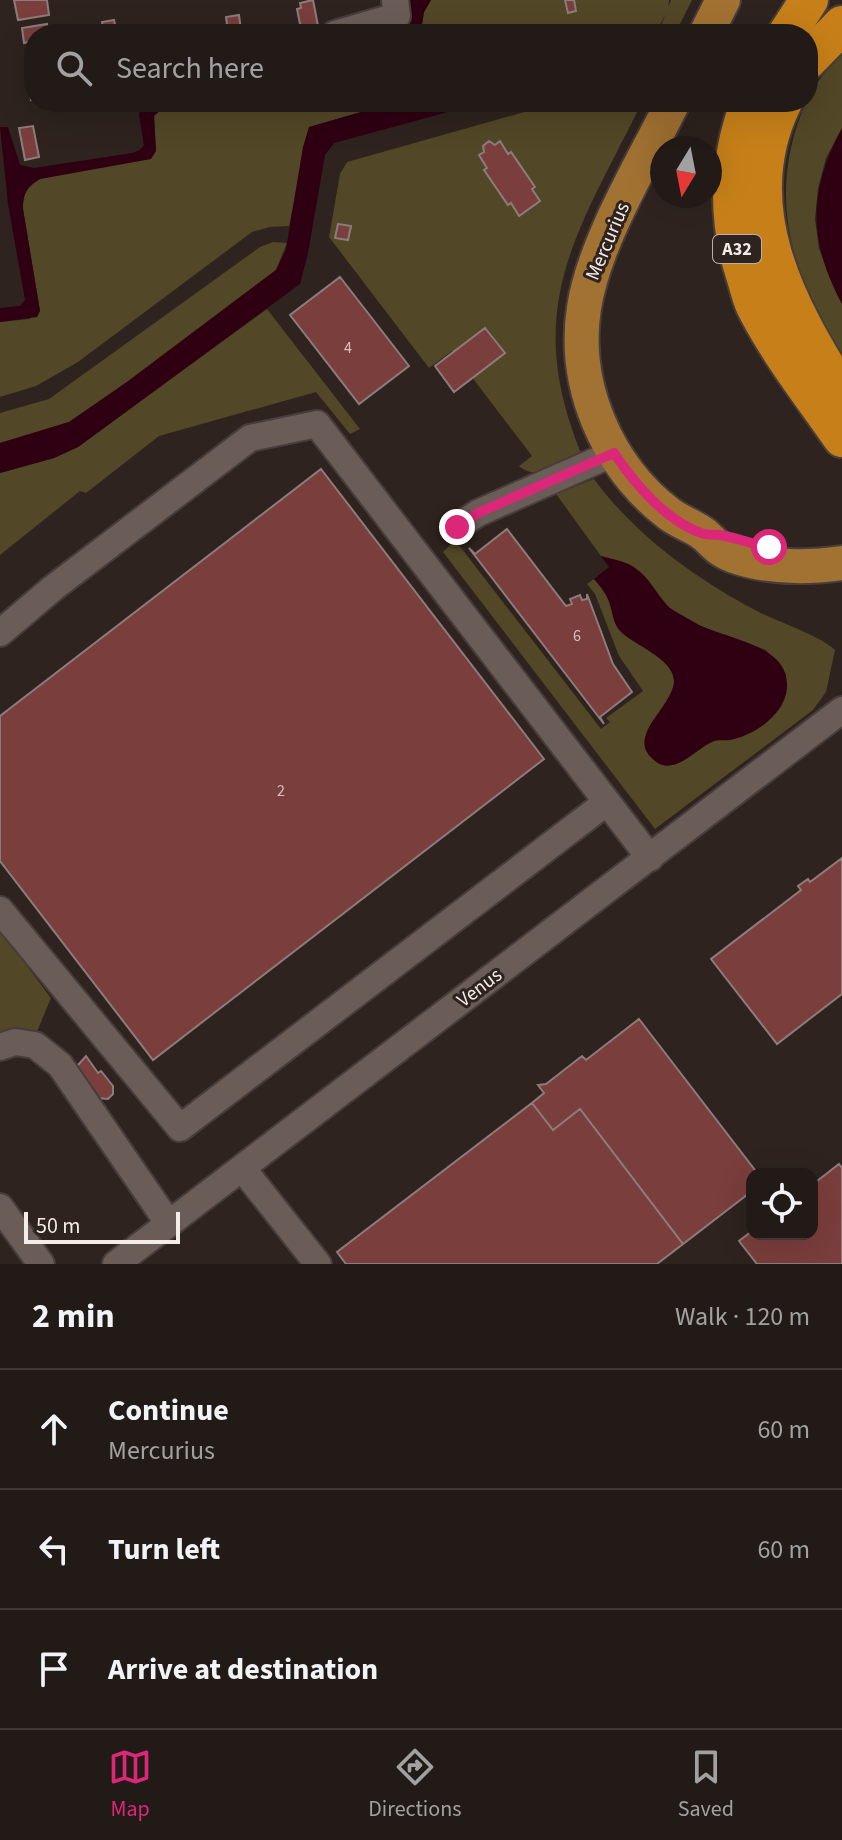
<!DOCTYPE html>
<html lang="en">
<head>
<meta charset="utf-8">
<style>
  :root { --surface:#221a16; --page:#2a231f; --text:#f1f3f6; --muted:#a2a1a1; --line:#3f3835; --accent:#db2777 }
  body { margin:0; font-family:"Source Sans 3",sans-serif; background:var(--page); color:var(--text) }
  .controls { position:absolute; right:24px; bottom:24px; display:grid; overflow:hidden; border-radius:16px; box-shadow:0 8px 32px #0002 }
  .controls button { width:72px; height:72px; display:grid; place-items:center; padding:0; border:0; border-bottom:2px solid var(--line); background:var(--surface); color:var(--text); font:40px sans-serif }
  .compass { position:absolute; left:650px; top:136px; width:72px; height:72px; border-radius:50%; background:var(--surface); box-shadow:0 8px 32px #0002; rotate:190deg }
  .scale { position:absolute; left:24px; bottom:20px; width:156px; box-sizing:border-box; padding-left:8px; border:4px solid #f4ece9; border-top:0; font-size:22px; line-height:28px; white-space:nowrap; color:#f4ece9; -webkit-text-stroke:6px #2e231e; paint-order:stroke }
  .stop { position:absolute; width:24px; height:24px; margin:-18px; border:6px solid #db2777; border-radius:50%; background:#fff }
  .stop.end { background:#db2777; border-color:#fff; box-shadow:0 2px 8px #0008 }
  .list { margin:0; padding:0; list-style:none }
  h2 { display:flex; justify-content:space-between; align-items:center; height:104px; margin:0; padding:0 32px; font-size:34px }
  h2 small { font-size:26px; font-weight:400; color:var(--muted) }
  .list li { display:grid; grid-template-columns:52px 1fr auto; gap:24px; align-items:center; box-sizing:border-box; height:120px; padding:0 32px; border-top:2px solid var(--line) }
  .list b { display:block; font-size:30px; white-space:nowrap }
  .list p { margin:0; font-size:26px; white-space:nowrap; color:var(--muted) }
  .list em { font-size:26px; font-style:normal; color:var(--muted) }
  .icon { flex:none; width:44px; height:44px; fill:none; stroke:currentColor; stroke-width:2; stroke-linecap:round; stroke-linejoin:round }
  .map { position:relative; flex:none; width:842px; height:1264px; overflow:hidden }
  .search { position:absolute; background:var(--surface); box-shadow:0 8px 32px #0002; left:24px; right:24px; top:24px; height:88px; display:flex; align-items:center; gap:20px; box-sizing:border-box; padding:0 28px; border-radius:32px; color:var(--muted); font-size:30px }
  .sheet { height:464px; background:var(--surface) }
  nav { display:flex; justify-content:space-around; align-items:center; box-sizing:border-box; height:112px; border-top:2px solid var(--line); background:var(--surface); font-size:22px; color:var(--muted) }
  nav a { display:grid; justify-items:center; gap:4px }
  nav .on { color:var(--accent) }
  .map>svg:first-child { display:block }
  .green { fill:#524726 }
  .water { fill:#2e0012 }
  .building { fill:#7a3e3c; stroke:#8c7c7b; stroke-width:2 }
  .lines { fill:none; stroke-linecap:round; stroke-linejoin:round }
  .minor-casing { stroke:#473d3a; stroke-width:30 }
  .major-casing { stroke:#473d3a; stroke-width:38 }
  .highway-casing { stroke:#473d3a; stroke-width:42 }
  .minor { stroke:#6a5d57; stroke-width:26 }
  .major { stroke:#a27232; stroke-width:34 }
  .highway { stroke:#c78019; stroke-width:38 }
  .route { stroke:#db2777; stroke-width:10 }
  .labels { text-anchor:middle; stroke-width:6; stroke-linejoin:round; paint-order:stroke }
  .number-label { font-size:16px; fill:#d6c0be }
  .shield { fill:#2e231e; stroke:#b9b0ac; stroke-width:2 }
  .shield-label { font-size:18px; font-weight:bold; fill:#f4ece9 }
  .street-label { font-size:20px; fill:#f4ece9; stroke:#2e231e }
</style>
</head>
<body>
<div class="map">
<svg width="842" height="1264" viewBox="0 0 842 1264">
  <rect width="100%" height="100%" fill="#2e231e"/>
  <path class="green" d="M 431,0 L 669,0 L 668,10 L 655,34 L 411,34 L 421,31 L 424,12 Z
    M 671,0 L 692,0 L 675,34 L 658,34 Z
    M 842,50 L 842,128 L 826,158 L 818,188 L 815,219 L 819,249 L 842,304 L 842,354 C 790,273 766,194 806,102 L 808,102 L 810,92 Z
    M 176,102 L 396,102 L 309,127 L 289,226 L 270,227 L 252,232 L 78,362 L 36,386 L 0,397 L 0,322 L 29,319 L 40,311 L 23,209 C 23,193 27,187 40,179 L 156,151 L 154,116 L 164,107 Z
    M 560,102 L 642,102 C 578,233 521,305 581,453 C 569,469 535,481 519,466 L 532,456 L 452,351 L 429,368 L 329,237 L 340,174 L 347,162 Z
    M 273,242 L 287,243 L 276,270 L 127,382 L 69,422 L 0,443 L 0,413 L 49,399 L 260,247 Z
    M 267,309 L 360,429 L 350,434 L 316,392 L 159,436 L 86,493 L 80,491 L 0,555 L 0,473 L 54,458 L 78,447 Z
    M 594,479 C 635,535 696,579 757,611 C 778,622 821,636 835,650 L 826,692 L 813,710 L 655,829 L 443,552 L 455,540 L 601,729 L 610,722 L 606,718 L 643,691 L 619,656 L 595,594 L 587,584 L 594,579 C 601,587 607,595 610,605 C 614,615 614,625 623,633 C 638,645 676,660 674,684 C 672,711 634,723 649,756 L 716,740 L 729,740 L 780,708 L 786,691 L 786,674 L 766,650 L 700,626 L 668,607 L 634,567 L 601,556 L 556,494 Z
    M 0,930 L 51,998 L 36,1034 L 0,1035 Z"/>
  <path class="water" d="M 410,0 L 431,0 L 424,12 L 421,31 L 411,34 L 374,34 L 410,24 L 412,20 Z
    M 141,102 L 176,102 L 164,107 L 154,116 L 156,151 L 151,159 L 40,179 C 27,187 23,193 23,209 L 40,311 L 37,317 L 0,322 L 0,308 L 20,306 L 25,300 L 8,204 L 0,127 L 8,127 L 20,165 L 34,168 L 132,153 L 140,150 L 144,145 L 139,115 Z
    M 396,102 L 485,102 L 334,143 L 325,155 L 308,253 L 300,284 L 78,447 L 54,458 L 0,473 L 0,443 L 69,422 L 127,382 L 276,270 L 286,249 L 303,147 L 309,127 Z
    M 842,128 L 842,304 C 808,240 808,192 842,128 Z
    M 601,556 C 611,559 626,561 635,568 C 649,577 656,593 667,605 C 673,612 684,616 692,621 C 717,637 775,642 785,673 C 796,707 759,734 730,740 C 724,741 718,739 712,742 C 694,750 670,782 649,755 C 630,733 676,703 674,679 C 672,659 635,645 621,632 C 613,624 613,614 610,604 C 607,594 601,587 594,579 L 609,567 Z"/>
  <path class="building" d="M 14,0 L 47,0 L 49,15 L 18,20 Z
    M 313,0 L 319,31 L 302,34 L 297,9 L 301,8 L 300,3 Z
    M 565,0 L 574,0 L 576,11 L 568,13 Z
    M 239,15 L 241,30 L 228,32 L 226,17 Z
    M 114,20 L 117,34 L 104,34 L 102,22 Z
    M 47,24 L 48,34 L 34,34 L 34,41 L 24,43 L 22,28 Z
    M 34,62 L 34,99 L 31,100 L 25,64 Z
    M 33,126 L 39,157 L 25,160 L 19,128 Z
    M 489,141 L 495,145 L 500,141 L 508,154 L 511,152 L 535,187 L 532,189 L 540,201 L 519,216 L 511,203 L 508,205 L 484,170 L 487,168 L 479,155 L 484,152 L 483,146 Z
    M 338,224 L 351,226 L 348,240 L 335,238 Z
    M 340,277 L 409,366 L 359,404 L 290,315 Z
    M 485,328 L 505,353 L 454,392 L 435,366 Z
    M 321,469 L 544,759 L 153,1060 L 0,861 L 0,716 Z
    M 507,529 L 566,606 L 572,604 L 570,599 L 580,595 L 582,600 L 587,599 L 587,594 L 613,664 L 632,692 L 600,717 L 604,724 L 469,548 L 475,554 Z
    M 842,858 L 842,994 L 777,1044 L 711,959 L 801,890 L 798,886 L 808,879 L 810,882 Z
    M 639,1019 L 758,1174 L 752,1174 L 752,1191 L 683,1244 L 580,1109 L 553,1130 L 532,1103 L 544,1093 L 538,1085 L 546,1084 L 582,1056 L 586,1060 Z
    M 86,1056 L 98,1073 L 101,1071 L 113,1086 L 113,1094 L 108,1099 L 98,1098 L 85,1083 L 88,1081 L 75,1064 L 78,1065 Z
    M 532,1103 L 553,1130 L 580,1109 L 683,1244 L 657,1264 L 346,1264 L 337,1252 Z
    M 839,1164 L 842,1168 L 842,1264 L 757,1264 L 739,1241 L 752,1231 L 752,1234 L 812,1234 L 812,1185 Z"/>
  <g class="lines">
    <defs>
      <path id="minor" d="M 335,34 L 397,16 L 395,0
        M 457,527 L 478,513 L 614,453
        M 0,633 L 53,588 L 250,438 L 317,424 L 650,858
        M 0,910 L 180,1128 L 607,802
        M 0,1047 L 15,1042 L 35,1045 L 60,1065 L 169,1224
        M 242,1168 L 318,1264
        M 0,1207 L 41,1264
        M 116,1264 L 842,710"/>
      <path id="major" d="M 706,34 L 723,0
        M 673,102 C 643,163 594,242 584,308 C 572,385 607,466 668,513 C 679,522 694,526 705,535 C 716,545 718,550 734,556 C 768,568 806,568 842,563"/>
      <path id="highway" d="M 787,34 L 809,0
        M 808,60 L 842,25
        M 750,102 C 728,160 726,217 745,275 C 749,287 751,300 757,310 C 781,356 813,396 842,438
        M 783,102 C 732,205 787,306 842,393"/>
    </defs>
    <use href="#minor" class="minor-casing"/>
    <use href="#major" class="major-casing"/>
    <use href="#highway" class="highway-casing"/>
    <use href="#minor" class="minor"/>
    <use href="#major" class="major"/>
    <use href="#highway" class="highway"/>
  </g>
  <g class="lines">
    <path class="route" d="M 457,527 L 478,513 L 614,453 C 635,484 665,520 701,533 C 708,536 714,534 720,535 C 737,538 752,544 769,547"/>
  </g>
  <g class="labels">
    <g class="number-label">
      <text x="348" y="353">4</text>
      <text x="577" y="641">6</text>
      <text x="281" y="796">2</text>
    </g>
    <rect class="shield" x="713" y="235" width="48" height="28" rx="6"/>
    <g class="shield-label">
      <text x="737" y="255">A32</text>
    </g>
    <g class="street-label">
      <text transform="translate(607 241) rotate(-67)" y="7">Mercurius</text>
      <text transform="translate(479 987) rotate(-37)" y="7">Venus</text>
    </g>
  </g>
</svg>
<div class="controls">
<button><svg class="icon" aria-label="locate" viewBox="0 0 24 24"><circle cx="12" cy="12" r="6"/><path d="M12 2v4M12 18v4M2 12h4M18 12h4"/></svg></button>
</div>
<svg class="compass" viewBox="-18 -18 36 36"><path d="M0-13l5 13h-10z" fill="#e53935"/><path d="M0 13l5-13h-10z" fill="#a2a1a1"/></svg>
<div class="scale">50 m</div>
<div class="stop" style="left:769px;top:547px"></div>
<div class="stop end" style="left:457px;top:527px"></div>
<div class="search"><svg class="icon" aria-label="search" viewBox="0 0 24 24"><circle cx="10" cy="10" r="6"/><path d="M15 15l6 6"/></svg>Search here</div>
</div>
<section class="sheet">
<h2>2 min<small>Walk · 120 m</small></h2>
<ul class="list">
<li><svg class="icon" aria-label="ahead" viewBox="0 0 24 24"><path d="M12 20V5M6 11l6-6 6 6"/></svg><div><b>Continue</b><p>Mercurius</p></div><em>60 m</em></li>
<li><svg class="icon" aria-label="left" viewBox="0 0 24 24"><path d="M17 20v-9H6M10 6l-5 5 5 5"/></svg><div><b>Turn left</b></div><em>60 m</em></li>
<li><svg class="icon" aria-label="arrive" viewBox="0 0 24 24"><path d="M6 21V4h12l-3 4 3 4H6"/></svg><div><b>Arrive at destination</b></div></li>
</ul>
</section>
<nav>
<a class="on"><svg class="icon" aria-label="map" viewBox="0 0 24 24"><path d="M3 6l6-2 6 2 6-2v14l-6 2-6-2-6 2zM9 4v14M15 6v14"/></svg>Map</a>
<a><svg class="icon" aria-label="directions" viewBox="0 0 24 24"><path d="M12 3l9 9-9 9-9-9zM9 14v-3h6M13 9l2 2-2 2"/></svg>Directions</a>
<a><svg class="icon" aria-label="saved" viewBox="0 0 24 24"><path d="M7 4h10v16l-5-4-5 4z"/></svg>Saved</a>
</nav>
</body>
</html>
